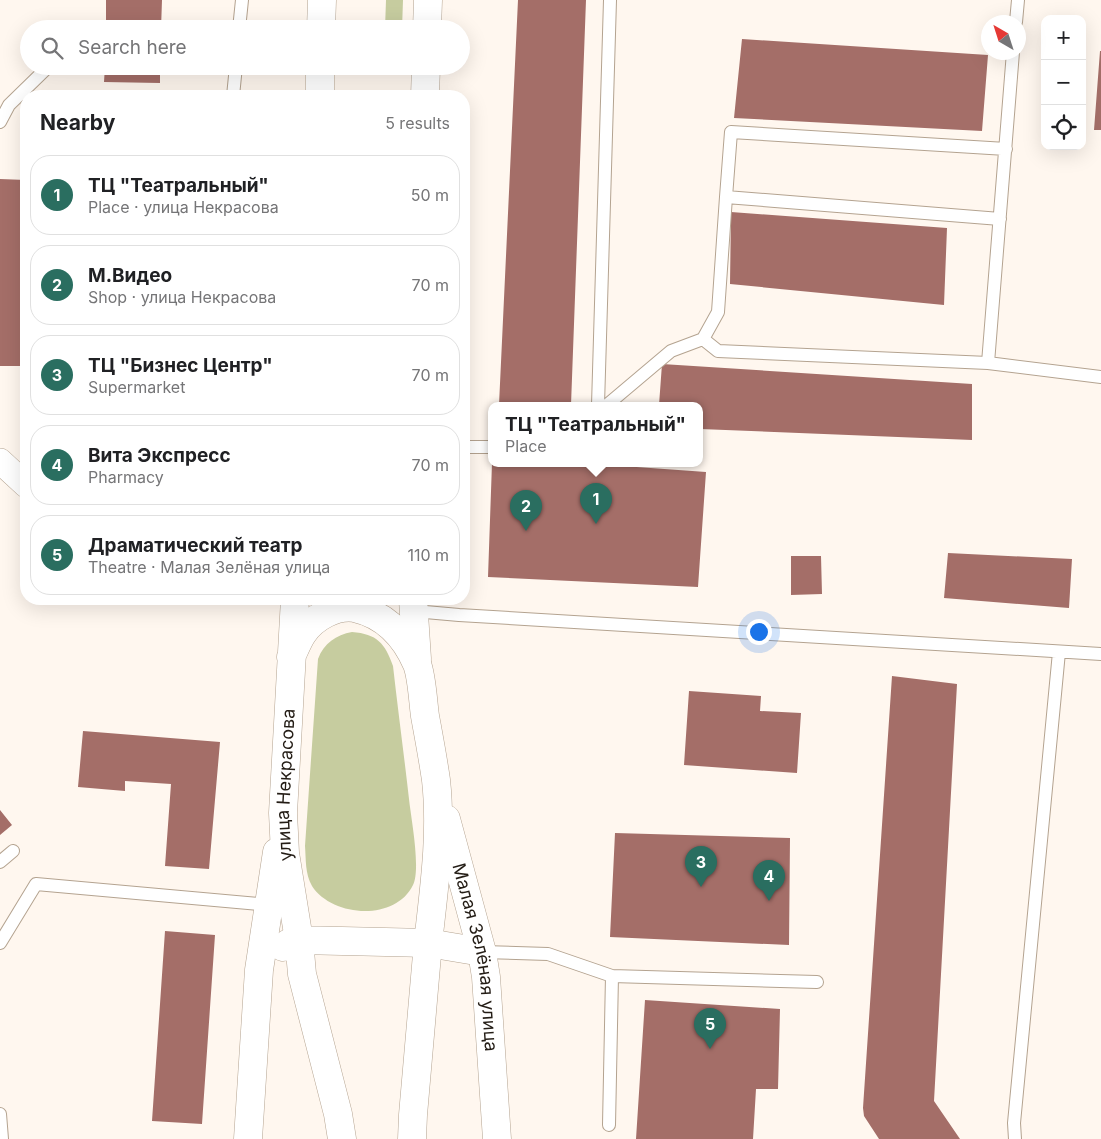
<!DOCTYPE html>
<html lang="en">
<head>
<meta charset="utf-8">
<style>
  :root { --surface:#fff; --page:#f6f6f6; --text:#202124; --muted:#757577; --line:#e0e0e0; --accent:#2a6e60 }
  body { margin:0; font-family:Inter,sans-serif; background:var(--page); color:var(--text) }
  .controls { position:absolute; right:15px; top:15px; display:grid; overflow:hidden; border-radius:10px; box-shadow:0 5px 20px #0002 }
  .controls button { width:45px; height:45px; display:grid; place-items:center; padding:0; border:0; border-bottom:1px solid var(--line); background:var(--surface); color:var(--text); font:25px sans-serif }
  .compass { position:absolute; left:981px; top:15px; width:45px; height:45px; border-radius:50%; background:var(--surface); box-shadow:0 5px 20px #0002; rotate:321deg }
  .you { position:absolute; left:758px; top:631px; width:18px; height:18px; margin:-12px; border:4px solid #fff; border-radius:50%; background:#1a73e8; box-shadow:0 0 0 8px #1a73e833 }
  .badge { display:grid; place-items:center; width:32px; height:32px; border-radius:50%; background:var(--accent); color:#fff; font-size:16px; font-weight:700 }
  .pin { position:absolute; translate:-50% -41px; filter:drop-shadow(0 1px 2px #0008) }
  .pin::after { content:''; position:absolute; top:26px; width:18px; height:15px; background:inherit; clip-path:polygon(0 0,100% 0,50% 100%) }
  .popup { position:absolute; left:488px; top:402px; width:215px; height:65px; box-sizing:border-box; display:grid; place-content:center; border-radius:10px; background:var(--surface); filter:drop-shadow(0 1px 4px #0005); font-size:16px; white-space:nowrap; color:var(--muted) }
  .popup b { font-size:19px; color:var(--text) }
  .popup::after { content:''; position:absolute; left:50%; top:100%; margin-left:-10px; border:10px solid transparent; border-top-color:var(--surface) }
  .list { margin:0; padding:0; list-style:none }
  h2 { display:flex; justify-content:space-between; align-items:center; height:65px; margin:0; padding:0 20px; font-size:21px }
  h2 small { font-size:16px; font-weight:400; color:var(--muted) }
  .list li { display:grid; grid-template-columns:32px 1fr auto; gap:15px; align-items:center; box-sizing:border-box; height:80px; margin:0 10px 10px; padding:0 10px; border:1px solid var(--line); border-radius:20px }
  .list b { display:block; font-size:19px; white-space:nowrap }
  .list p { margin:0; font-size:16px; white-space:nowrap; color:var(--muted) }
  .list em { font-size:16px; font-style:normal; color:var(--muted) }
  .icon { flex:none; width:28px; height:28px; fill:none; stroke:currentColor; stroke-width:2; stroke-linecap:round; stroke-linejoin:round }
  .map { position:relative; flex:none; width:1101px; height:1139px; overflow:hidden }
  .search { position:absolute; background:var(--surface); box-shadow:0 5px 20px #0002; left:20px; top:20px; width:450px; height:55px; display:flex; align-items:center; gap:12px; box-sizing:border-box; padding:0 18px; border-radius:28px; color:var(--muted); font-size:19px }
  .panel { position:absolute; background:var(--surface); box-shadow:0 5px 20px #0002; left:20px; top:90px; width:450px; height:515px; border-radius:20px }
  .map>svg:first-child { display:block }
  .green { fill:#c6cc9f }
  .building { fill:#a46e68 }
  .lines { fill:none; stroke-linecap:round; stroke-linejoin:round }
  .lane-casing { stroke:#b4a390; stroke-width:14 }
  .street-casing { stroke:#b4a390; stroke-width:26 }
  .secondary-casing { stroke:#b4a390; stroke-width:29 }
  .lane { stroke:#fff; stroke-width:12 }
  .street { stroke:#fff; stroke-width:25 }
  .secondary { stroke:#fff; stroke-width:28 }
  .labels { text-anchor:middle; stroke-width:4; stroke-linejoin:round; paint-order:stroke }
  .street-label { font-size:18px; fill:#241d16; stroke:#fff }
</style>
</head>
<body>
<div class="map">
<svg width="1101" height="1139" viewBox="0 0 1101 1139">
  <rect width="100%" height="100%" fill="#fff7ef"/>
  <path class="green" d="M 386,0 L 403,0 L 402,29 L 385,29 Z
    M 352,632 C 377,634 385,643 393,666 C 398,710 404,755 409,799 C 411,818 421,869 413,885 C 395,922 332,917 312,886 C 305,874 306,859 305,846 L 318,659 C 324,643 336,635 352,632 Z"/>
  <path class="building" d="M 106,0 L 162,0 L 161,29 L 106,29 Z
    M 518,0 L 586,0 L 571,405 L 499,405 Z
    M 742,39 L 988,55 L 982,131 L 734,118 Z
    M 1100,51 L 1101,51 L 1101,130 L 1094,130 Z
    M 105,66 L 160,66 L 160,83 L 104,82 Z
    M 29,92 L 86,94 L 86,96 L 29,96 Z
    M 0,179 L 26,180 L 25,366 L 0,366 Z
    M 731,212 L 947,228 L 944,305 L 730,284 Z
    M 662,364 L 972,384 L 972,440 L 700,429 L 700,405 L 659,405 Z
    M 492,463 L 581,463 L 706,472 L 698,587 L 488,577 Z
    M 948,553 L 1072,559 L 1069,608 L 944,598 Z
    M 791,556 L 821,556 L 822,594 L 791,595 Z
    M 892,676 L 957,684 L 934,1101 L 960,1139 L 879,1139 L 864,1116 L 863,1108 Z
    M 689,691 L 761,696 L 760,711 L 801,713 L 797,773 L 684,765 Z
    M 83,731 L 220,742 L 209,869 L 165,866 L 171,784 L 125,781 L 125,791 L 78,787 Z
    M 0,810 L 12,825 L 0,835 Z
    M 615,833 L 790,838 L 789,945 L 610,937 Z
    M 165,931 L 215,935 L 202,1124 L 152,1121 Z
    M 645,1000 L 780,1009 L 778,1089 L 756,1089 L 753,1139 L 636,1139 Z"/>
  <g class="lines">
    <defs>
      <path id="lane" d="M 1016,22 L 1018,0
        M 239,29 L 242,0
        M 1013,52 L 988,363 L 1101,377
        M 233,96 L 236,66
        M 0,122 L 9,105 L 49,66
        M 1000,219 L 726,197 L 731,132 L 1006,149
        M 703,339 L 718,312 L 726,197
        M 598,405 L 610,0
        M 607,405 L 671,351 L 703,339 L 718,351 L 988,363
        M 464,447 L 492,447
        M 414,611 L 459,615 L 1101,654
        M 0,862 L 13,851
        M 0,943 L 36,884 L 269,905
        M 482,952 L 548,954 L 612,976 L 817,982
        M 0,1114 L 2,1139
        M 609,1125 L 612,976
        M 1015,1139 L 1014,1123 L 1059,652"/>
      <path id="street" d="M 0,461 L 26,485"/>
      <g id="secondary">
        <path d="M 321,29 L 322,0"/>
        <path d="M 427,29 L 428,0"/>
        <path d="M 320,96 L 320,66"/>
        <path d="M 425,96 L 426,66"/>
        <path d="M 413,599 L 417,659"/>
        <path id="s1" d="M 291,657 C 295,649 298,640 303,633 C 314,617 336,605 355,608 C 386,615 405,636 417,664 C 422,677 423,702 425,716 C 429,738 433,759 436,780 C 442,834 434,889 428,943 L 299,940 L 285,853 L 283,813 L 295,599"/>
        <path id="s2" d="M 446,819 L 482,952 L 486,977 L 497,1139"/>
        <path d="M 283,947 L 289,943 L 299,940 L 302,974 L 338,1114 L 342,1139"/>
        <path d="M 248,1139 L 259,970 L 277,852"/>
        <path d="M 412,1139 L 413,1115 L 428,943 L 482,952"/>
      </g>
    </defs>
    <use href="#lane" class="lane-casing"/>
    <use href="#street" class="street-casing"/>
    <use href="#secondary" class="secondary-casing"/>
    <use href="#lane" class="lane"/>
    <use href="#street" class="street"/>
    <use href="#secondary" class="secondary"/>
  </g>
  <g class="labels">
    <g class="street-label">
      <text dy="6" stroke="none"><textPath href="#s1" startOffset="741">улица Некрасова</textPath></text>
      <text dy="6" stroke="none"><textPath href="#s2" startOffset="142">Малая Зелёная улица</textPath></text>
    </g>
  </g>
</svg>
<div class="controls">
<button>+</button>
<button>−</button>
<button><svg class="icon" aria-label="locate" viewBox="0 0 24 24"><circle cx="12" cy="12" r="6"/><path d="M12 2v4M12 18v4M2 12h4M18 12h4"/></svg></button>
</div>
<svg class="compass" viewBox="-18 -18 36 36"><path d="M0-13l5 13h-10z" fill="#e53935"/><path d="M0 13l5-13h-10z" fill="#757577"/></svg>
<div class="you"></div>
<div class="pin badge" style="left:596px;top:524px">1</div>
<div class="popup"><b>ТЦ &quot;Театральный&quot;</b>Place</div>
<div class="pin badge" style="left:526px;top:531px">2</div>
<div class="pin badge" style="left:701px;top:887px">3</div>
<div class="pin badge" style="left:769px;top:901px">4</div>
<div class="pin badge" style="left:710px;top:1049px">5</div>
<div class="search"><svg class="icon" aria-label="search" viewBox="0 0 24 24"><circle cx="10" cy="10" r="6"/><path d="M15 15l6 6"/></svg>Search here</div>
<section class="panel">
<h2>Nearby<small>5 results</small></h2>
<ul class="list">
<li><span class="badge">1</span><div><b>ТЦ &quot;Театральный&quot;</b><p>Place · улица Некрасова</p></div><em>50 m</em></li>
<li><span class="badge">2</span><div><b>М.Видео</b><p>Shop · улица Некрасова</p></div><em>70 m</em></li>
<li><span class="badge">3</span><div><b>ТЦ &quot;Бизнес Центр&quot;</b><p>Supermarket</p></div><em>70 m</em></li>
<li><span class="badge">4</span><div><b>Вита Экспресс</b><p>Pharmacy</p></div><em>70 m</em></li>
<li><span class="badge">5</span><div><b>Драматический театр</b><p>Theatre · Малая Зелёная улица</p></div><em>110 m</em></li>
</ul>
</section>
</div>
</body>
</html>
